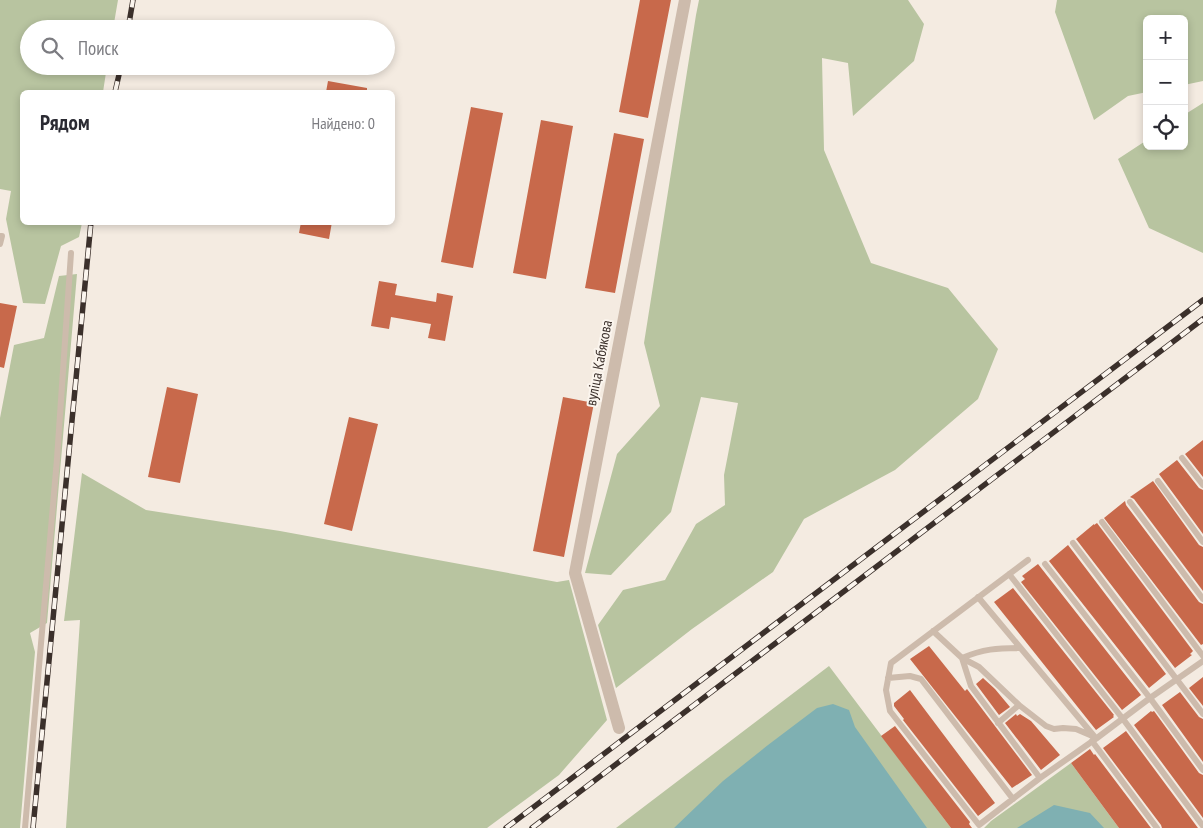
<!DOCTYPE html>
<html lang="ru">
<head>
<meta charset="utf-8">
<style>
  :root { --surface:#fff; --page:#f7f7f7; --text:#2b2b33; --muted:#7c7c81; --line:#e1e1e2 }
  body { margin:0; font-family:"PT Sans Narrow",sans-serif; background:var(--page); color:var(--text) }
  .controls { position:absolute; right:15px; top:15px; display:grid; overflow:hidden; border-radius:8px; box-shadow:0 2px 8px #0003 }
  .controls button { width:45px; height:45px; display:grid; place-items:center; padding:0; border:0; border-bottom:1px solid var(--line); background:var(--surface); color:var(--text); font:25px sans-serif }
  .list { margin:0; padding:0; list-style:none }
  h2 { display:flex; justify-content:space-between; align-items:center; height:65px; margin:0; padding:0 20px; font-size:21px }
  h2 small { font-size:16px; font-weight:400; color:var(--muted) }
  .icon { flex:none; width:28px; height:28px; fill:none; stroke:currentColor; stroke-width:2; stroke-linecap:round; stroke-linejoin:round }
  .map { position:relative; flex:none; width:1203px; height:828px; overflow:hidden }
  .search { position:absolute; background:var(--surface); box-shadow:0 2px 8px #0003; left:20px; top:20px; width:375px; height:55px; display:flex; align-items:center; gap:12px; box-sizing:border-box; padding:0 18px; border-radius:28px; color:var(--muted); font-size:19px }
  .panel { position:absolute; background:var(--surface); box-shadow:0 2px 8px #0003; left:20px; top:90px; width:375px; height:135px; border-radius:8px }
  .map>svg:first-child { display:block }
  .green { fill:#b8c4a0 }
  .water { fill:#7fb0b2 }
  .building { fill:#c8694b }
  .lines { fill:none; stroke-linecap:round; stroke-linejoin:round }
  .service { stroke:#cdbbac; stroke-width:6 }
  .minor { stroke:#cdbbac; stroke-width:12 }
  .rail-casing { stroke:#3b302b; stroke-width:5.5 }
  .rail { stroke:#fbf5ee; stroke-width:4; stroke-dasharray:11; stroke-linecap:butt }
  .labels { text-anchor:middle; stroke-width:4; stroke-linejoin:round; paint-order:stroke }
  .street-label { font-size:15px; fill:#3b302b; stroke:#fbf5ee }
</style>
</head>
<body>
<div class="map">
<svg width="1203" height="828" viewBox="0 0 1203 828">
  <rect width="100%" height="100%" fill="#f4ebe1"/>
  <path class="green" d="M 0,0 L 118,0 L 113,29 L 29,29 L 29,66 L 107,66 L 103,92 L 22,92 L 22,222 L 82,223 L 79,237 L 61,246 L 45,304 L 23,303 L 6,219 L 11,191 L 0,189 Z
    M 699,0 L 908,0 L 924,24 L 914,61 L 853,116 L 848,63 L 822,58 L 824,150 L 871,263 L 948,288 L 998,349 L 978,399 L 895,470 L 804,519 L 773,572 L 692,629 L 616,688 L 598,625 L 623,590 L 665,580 L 696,524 L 725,505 L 724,475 L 738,403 L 701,397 L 671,512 L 611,575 L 585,573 L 617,454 L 660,406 L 644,343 L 696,15 Z
    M 1057,0 L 1203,0 L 1203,81 L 1184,85 L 1184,19 L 1147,19 L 1147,92 L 1128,96 L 1094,120 L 1055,12 Z
    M 1203,103 L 1203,253 L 1149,228 L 1118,159 L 1147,140 L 1147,146 L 1184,146 L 1184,115 Z
    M 77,274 L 47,623 L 30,633 L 35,652 L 20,828 L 0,828 L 0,418 L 14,345 L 44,338 L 59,276 Z
    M 82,473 L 146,510 L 280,531 L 557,582 L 569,580 L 607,720 L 559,775 L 487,828 L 66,828 L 80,620 L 64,621 Z
    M 829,666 L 951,828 L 616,828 Z
    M 1071,763 L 1119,828 L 984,828 L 991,821 Z"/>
  <path class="water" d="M 833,704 L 849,710 L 855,727 L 927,828 L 674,828 L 723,781 L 768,745 L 817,708 Z
    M 1054,805 L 1090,813 L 1104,828 L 1017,828 Z"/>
  <path class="building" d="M 640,0 L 671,0 L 648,118 L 619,112 Z
    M 328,81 L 367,88 L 367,92 L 326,92 Z
    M 471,107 L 503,113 L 473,268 L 441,262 Z
    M 541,120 L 573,126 L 546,279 L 513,273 Z
    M 614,133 L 644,139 L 615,293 L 585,288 Z
    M 301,222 L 332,222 L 329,239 L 299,233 Z
    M 379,281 L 397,284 L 395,295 L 436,302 L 437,293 L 453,296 L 445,341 L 428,338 L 431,324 L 391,317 L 389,329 L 371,326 Z
    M 0,303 L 17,306 L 4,368 L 0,367 Z
    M 167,387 L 198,394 L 180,483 L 148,477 Z
    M 563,397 L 594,403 L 564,557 L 533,551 Z
    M 349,417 L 378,424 L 352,531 L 324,524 Z
    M 1203,440 L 1203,477 L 1185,454 Z
    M 1177,460 L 1199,488 L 1203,490 L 1203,534 L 1159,474 Z
    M 1153,481 L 1199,545 L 1203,547 L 1203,591 L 1134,499 L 1130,497 Z
    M 1125,501 L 1126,505 L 1199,602 L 1203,604 L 1203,644 L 1201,645 L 1104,518 Z
    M 1097,523 L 1193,651 L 1190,654 L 1192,655 L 1175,668 L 1076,539 L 1094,524 L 1094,525 Z
    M 1068,545 L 1166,674 L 1149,688 L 1049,561 Z
    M 1038,564 L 1141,695 L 1122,710 L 1021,582 L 1025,579 L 1022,576 Z
    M 1013,588 L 1114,715 L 1113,716 L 1114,717 L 1096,730 L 994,602 Z
    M 929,646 L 965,691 L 967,689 L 1032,775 L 1012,788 L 910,659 Z
    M 1203,677 L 1203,706 L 1189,688 Z
    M 983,678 L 995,689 L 1010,707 L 999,715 L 976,684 Z
    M 910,690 L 995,803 L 978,816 L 903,720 L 904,719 L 894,706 L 894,703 Z
    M 1180,692 L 1199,717 L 1203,719 L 1203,762 L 1162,705 Z
    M 1151,711 L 1152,712 L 1154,711 L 1199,773 L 1203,775 L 1203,818 L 1134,725 Z
    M 1016,714 L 1017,716 L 1020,714 L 1031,721 L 1060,755 L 1041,770 L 1005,723 Z
    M 895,726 L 970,822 L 969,824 L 972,828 L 951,828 L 881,736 Z
    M 1126,731 L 1198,828 L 1162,828 L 1161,825 L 1103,748 Z
    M 1090,749 L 1094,755 L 1095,754 L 1151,828 L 1119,828 L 1071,763 Z"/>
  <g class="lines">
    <path class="service" d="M 0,236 L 2,236 L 0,244
      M 1182,458 L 1203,485
      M 1158,481 L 1203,542
      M 1130,502 L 1203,599
      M 1102,522 L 1203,656
      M 1073,543 L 1203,714
      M 1028,560 L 891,663 L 886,690 L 890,711 L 979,825 L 1040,778 L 1097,738 L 1150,698 L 1203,661
      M 1045,564 L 1150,698 L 1203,770
      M 1009,574 L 1123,719 L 1203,826
      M 978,597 L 1094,736
      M 933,631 L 962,658 L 979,667 L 1019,705 L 1046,726 L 1054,729 L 1063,728 L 1076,729 L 1097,738
      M 1020,648 C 997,648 983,649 962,658 L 971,686 L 1040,778
      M 888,678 L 910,676 L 921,679 L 1013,799
      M 998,723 L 1019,705
      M 1092,741 L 1157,828
      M 25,828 L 57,459 L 71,253"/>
    <path class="minor" d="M 619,728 L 575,573 L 685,0"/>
    <defs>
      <path id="rail" d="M 128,29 L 133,0
        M 115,92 L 121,66
        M 33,828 L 91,222
        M 506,828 L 1203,300
        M 532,828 L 1203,319"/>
    </defs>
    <use href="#rail" class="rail-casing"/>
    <use href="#rail" class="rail"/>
  </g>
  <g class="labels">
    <g class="street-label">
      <text transform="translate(599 363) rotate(-79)" y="5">вуліца Кабякова</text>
    </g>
  </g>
</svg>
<div class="controls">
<button>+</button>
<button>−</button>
<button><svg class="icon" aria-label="locate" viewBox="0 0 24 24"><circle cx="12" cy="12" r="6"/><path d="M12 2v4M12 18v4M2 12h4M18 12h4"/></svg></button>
</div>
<div class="search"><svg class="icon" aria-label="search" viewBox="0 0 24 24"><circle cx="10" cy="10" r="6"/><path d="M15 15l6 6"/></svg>Поиск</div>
<section class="panel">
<h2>Рядом<small>Найдено: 0</small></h2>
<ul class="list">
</ul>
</section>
</div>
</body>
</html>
